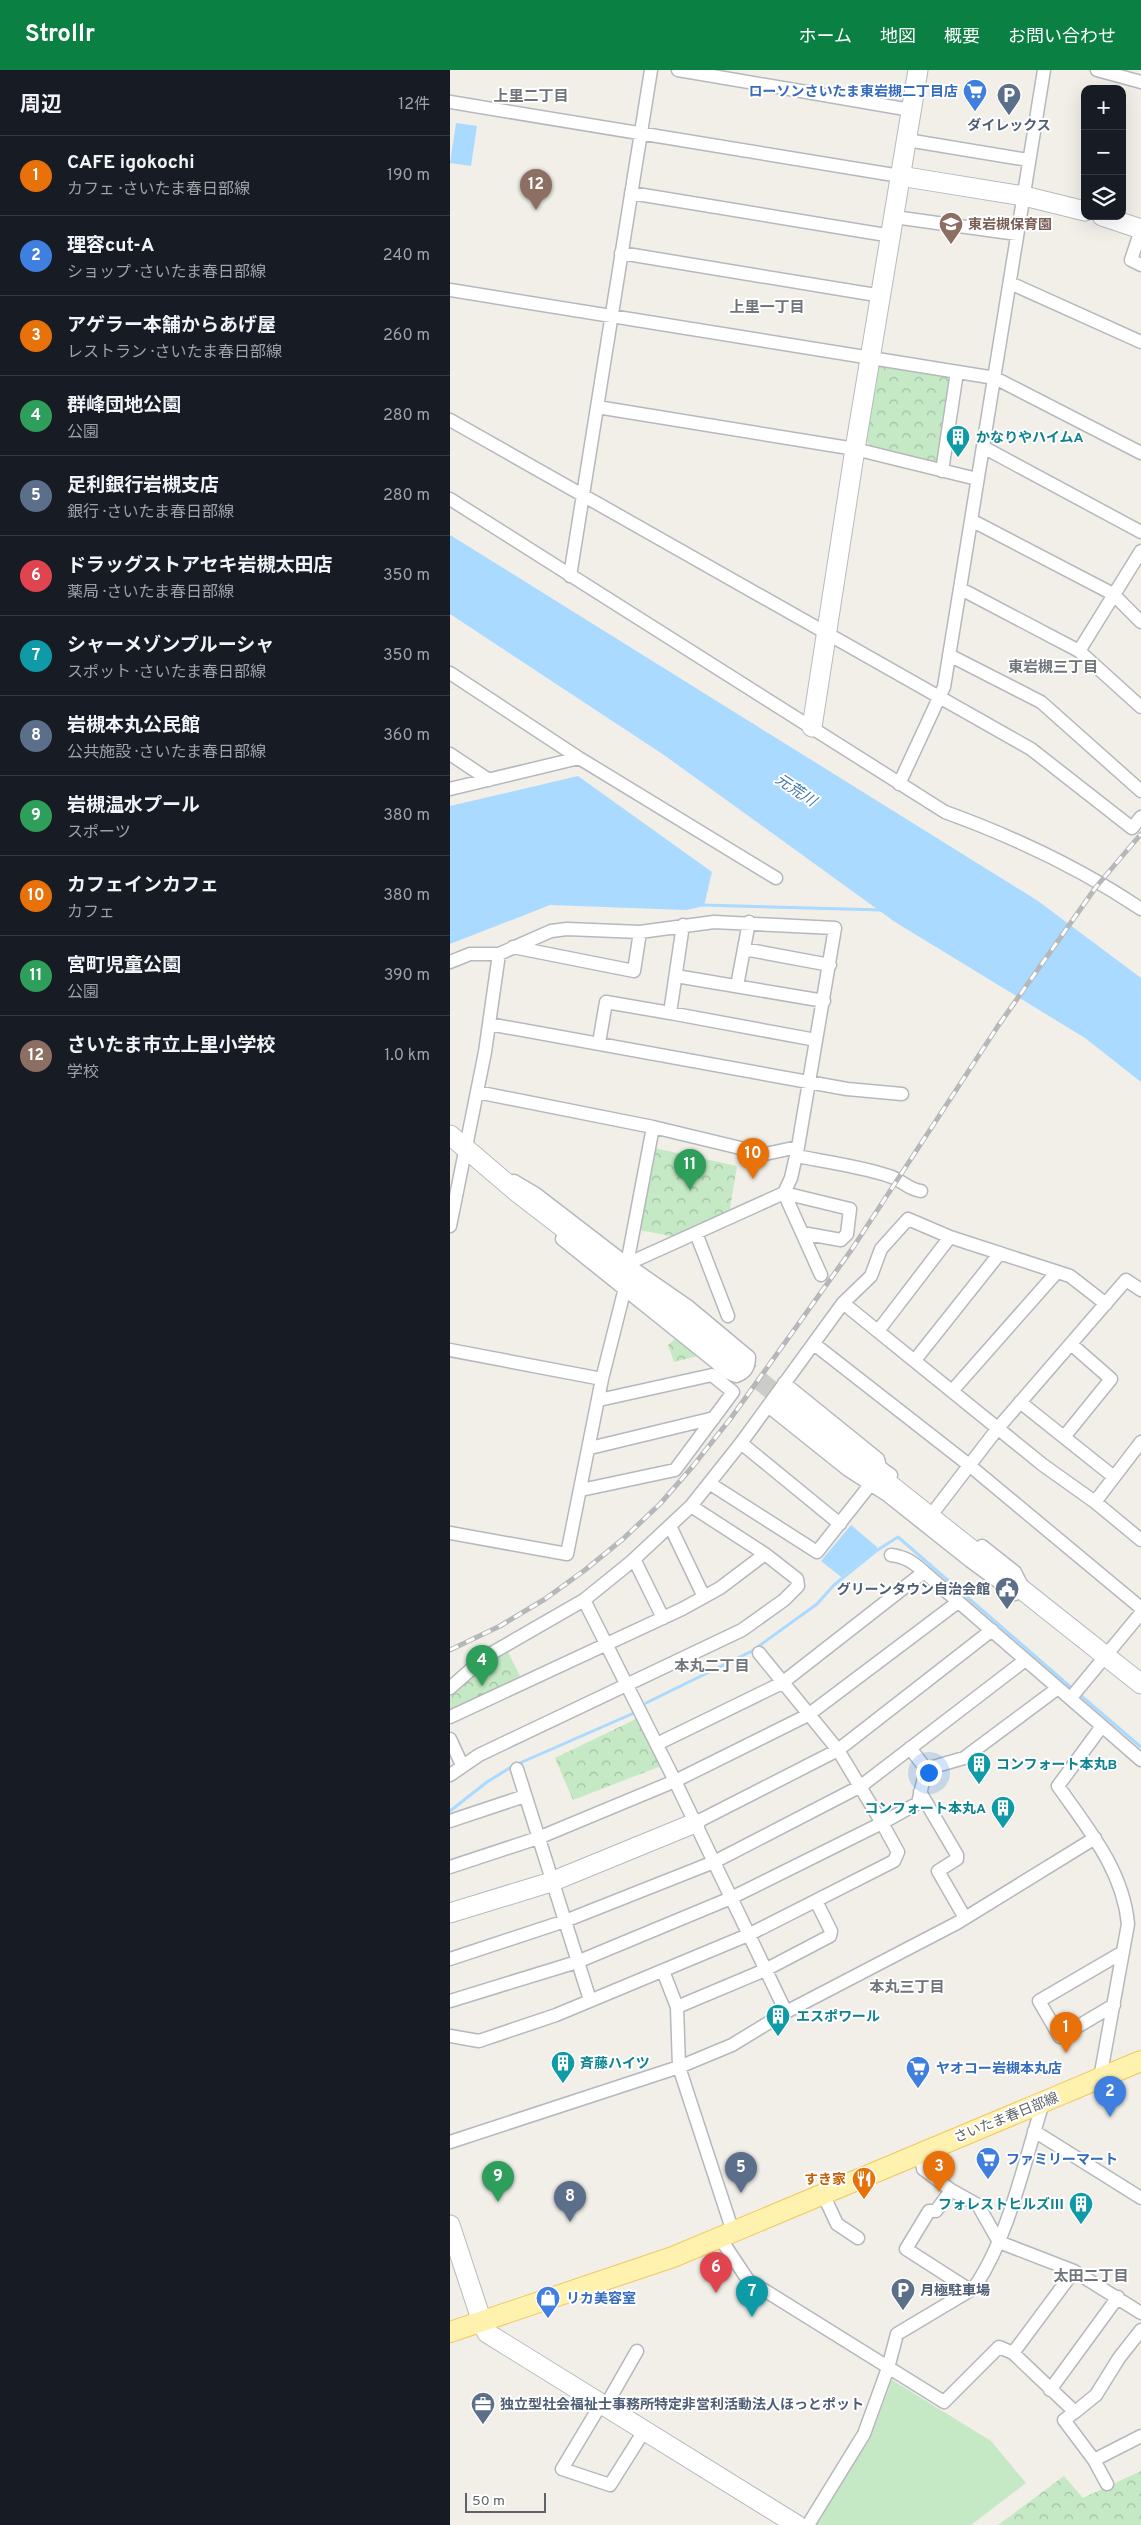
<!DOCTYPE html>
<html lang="ja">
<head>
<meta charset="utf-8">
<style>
  :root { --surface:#171b24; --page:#20242c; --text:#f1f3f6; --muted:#9ea1a6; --line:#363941; --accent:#0b8043 }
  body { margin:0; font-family:Overpass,"Noto Sans JP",sans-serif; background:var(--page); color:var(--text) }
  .controls { position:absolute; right:15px; top:15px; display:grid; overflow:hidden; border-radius:10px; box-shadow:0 5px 20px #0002 }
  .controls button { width:45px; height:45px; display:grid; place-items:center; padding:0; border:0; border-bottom:1px solid var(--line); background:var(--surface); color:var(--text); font:25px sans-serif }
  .scale { position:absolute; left:15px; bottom:12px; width:81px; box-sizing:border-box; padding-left:5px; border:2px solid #5f6368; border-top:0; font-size:14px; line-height:18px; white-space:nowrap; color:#5f6368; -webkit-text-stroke:4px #fff; paint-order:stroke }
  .you { position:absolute; left:478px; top:1702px; width:18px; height:18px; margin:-12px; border:4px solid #fff; border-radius:50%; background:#1a73e8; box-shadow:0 0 0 8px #1a73e833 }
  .badge { display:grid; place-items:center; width:32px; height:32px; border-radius:50%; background:var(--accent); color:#fff; font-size:16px; font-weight:700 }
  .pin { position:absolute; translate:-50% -41px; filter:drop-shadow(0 1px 2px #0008) }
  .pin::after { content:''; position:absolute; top:26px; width:18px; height:15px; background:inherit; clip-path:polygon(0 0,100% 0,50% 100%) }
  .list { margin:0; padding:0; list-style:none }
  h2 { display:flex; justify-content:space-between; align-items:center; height:65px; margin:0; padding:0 20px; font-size:21px }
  h2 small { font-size:16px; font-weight:400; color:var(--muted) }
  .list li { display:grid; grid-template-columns:32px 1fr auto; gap:15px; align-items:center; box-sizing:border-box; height:80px; padding:0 20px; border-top:1px solid var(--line) }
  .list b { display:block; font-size:19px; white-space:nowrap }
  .list p { margin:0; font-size:16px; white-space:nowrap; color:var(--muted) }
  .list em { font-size:16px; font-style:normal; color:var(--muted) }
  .icon { flex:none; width:28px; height:28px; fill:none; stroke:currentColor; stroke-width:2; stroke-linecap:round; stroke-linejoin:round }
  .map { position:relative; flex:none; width:691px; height:2455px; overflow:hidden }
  header { display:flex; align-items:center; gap:30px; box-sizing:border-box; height:70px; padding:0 25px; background:var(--accent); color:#fff }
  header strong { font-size:24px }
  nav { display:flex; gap:28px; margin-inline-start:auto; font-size:18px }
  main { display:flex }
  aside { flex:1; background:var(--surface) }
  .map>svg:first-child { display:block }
  .green { fill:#c5e8c5 }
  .forest { fill:url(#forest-crowns) }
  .water { fill:#aadaff }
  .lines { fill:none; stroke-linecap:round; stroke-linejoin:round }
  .stream { stroke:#aadaff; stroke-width:3 }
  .secondary-tunnel { stroke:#ccccc8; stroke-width:19; stroke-dasharray:19 9; stroke-linecap:butt }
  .street-casing { stroke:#b5b8bc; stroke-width:15 }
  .secondary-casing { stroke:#b6babf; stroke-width:21 }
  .primary-casing { stroke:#f2c960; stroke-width:22 }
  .street { stroke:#fff; stroke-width:12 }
  .secondary { stroke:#fff; stroke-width:19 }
  .primary { stroke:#fff2af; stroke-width:20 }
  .rail-casing { stroke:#b6b7b8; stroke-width:5 }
  .rail { stroke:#fff; stroke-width:3; stroke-dasharray:9; stroke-linecap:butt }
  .labels { text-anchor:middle; stroke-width:4; stroke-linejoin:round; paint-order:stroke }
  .shop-label { font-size:14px; font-weight:bold; fill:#366cbe; stroke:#fff; text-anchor:start }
  .service-label { font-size:14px; font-weight:bold; fill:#4e5e75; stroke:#fff; text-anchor:start }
  .education-label { font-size:14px; font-weight:bold; fill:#785e54; stroke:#fff; text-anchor:start }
  .culture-label { font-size:14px; font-weight:bold; fill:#0d838f; stroke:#fff; text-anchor:start }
  .street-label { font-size:14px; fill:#5f6368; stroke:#fff }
  .food-label { font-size:14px; font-weight:bold; fill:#c56008; stroke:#fff; text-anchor:end }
  .neighbourhood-label { font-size:15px; font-weight:bold; fill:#70757a; stroke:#fff }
  .water-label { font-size:15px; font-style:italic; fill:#4174aa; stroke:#fff }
</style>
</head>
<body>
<header>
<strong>Strollr</strong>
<nav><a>ホーム</a><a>地図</a><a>概要</a><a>お問い合わせ</a></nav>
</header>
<main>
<aside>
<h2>周辺<small>12件</small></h2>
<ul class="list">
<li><span class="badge" style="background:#e8710a">1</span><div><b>CAFE igokochi</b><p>カフェ · さいたま春日部線</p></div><em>190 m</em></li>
<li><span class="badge" style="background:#3f7fe0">2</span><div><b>理容cut-A</b><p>ショップ · さいたま春日部線</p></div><em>240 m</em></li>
<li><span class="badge" style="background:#e8710a">3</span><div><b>アゲラー本舗からあげ屋</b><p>レストラン · さいたま春日部線</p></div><em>260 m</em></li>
<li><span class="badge" style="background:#2e9e5b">4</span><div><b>群峰団地公園</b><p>公園</p></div><em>280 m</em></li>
<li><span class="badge" style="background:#5c6f8a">5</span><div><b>足利銀行岩槻支店</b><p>銀行 · さいたま春日部線</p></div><em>280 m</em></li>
<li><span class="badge" style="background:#e0444e">6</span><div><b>ドラッグストアセキ岩槻太田店</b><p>薬局 · さいたま春日部線</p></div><em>350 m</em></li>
<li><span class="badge" style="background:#0f9aa8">7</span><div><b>シャーメゾンプルーシャ</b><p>スポット · さいたま春日部線</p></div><em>350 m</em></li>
<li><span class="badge" style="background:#5c6f8a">8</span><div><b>岩槻本丸公民館</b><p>公共施設 · さいたま春日部線</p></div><em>360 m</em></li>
<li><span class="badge" style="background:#2e9e5b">9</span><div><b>岩槻温水プール</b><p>スポーツ</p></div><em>380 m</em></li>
<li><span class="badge" style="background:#e8710a">10</span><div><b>カフェインカフェ</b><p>カフェ</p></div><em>380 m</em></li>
<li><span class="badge" style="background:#2e9e5b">11</span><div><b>宮町児童公園</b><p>公園</p></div><em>390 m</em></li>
<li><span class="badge" style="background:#8d6e63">12</span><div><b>さいたま市立上里小学校</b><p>学校</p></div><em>1.0 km</em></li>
</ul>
</aside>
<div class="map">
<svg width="691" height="2455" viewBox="0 0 691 2455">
  <defs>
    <pattern id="forest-crowns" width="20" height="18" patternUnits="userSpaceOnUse" patternTransform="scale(1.25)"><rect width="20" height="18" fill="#c5e8c5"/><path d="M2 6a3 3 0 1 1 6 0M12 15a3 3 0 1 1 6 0" fill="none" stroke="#a3c0a4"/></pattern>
  </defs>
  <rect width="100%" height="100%" fill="#f1efe8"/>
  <path class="green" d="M 442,2310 L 541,2371 L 576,2413 L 521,2455 L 364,2455 L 420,2369 Z"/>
  <path class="forest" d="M 431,294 L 499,307 L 501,311 L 487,395 L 422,377 L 416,371 L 427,299 Z
    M 204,1078 L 287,1096 L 279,1144 L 226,1167 L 189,1160 Z
    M 226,1268 L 248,1286 L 224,1292 L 218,1275 Z
    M 57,1580 L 71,1608 L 0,1642 L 0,1623 L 33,1595 Z
    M 188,1648 L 211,1696 L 123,1730 L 105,1688 Z
    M 691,2401 L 691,2455 L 548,2455 L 614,2406 L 633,2428 Z"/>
  <path class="water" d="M 6,53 L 27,56 L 21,96 L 0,93 Z
    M 0,465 L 588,831 L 691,908 L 691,1012 L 635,968 L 445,852 L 214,685 L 0,544 Z
    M 128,706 L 262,802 L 254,836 L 236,840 L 100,835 L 0,874 L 0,736 Z
    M 401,1455 L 427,1477 L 427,1479 L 391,1507 L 371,1491 Z"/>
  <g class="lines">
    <path class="stream" d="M 252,835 L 432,840
      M 629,1624 L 691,1677
      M 196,1633 L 302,1581 L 367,1534 L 384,1515 L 426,1481 L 448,1467 L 624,1620
      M 0,1741 L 37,1712 L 63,1696 L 184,1643"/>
    <path class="secondary-tunnel" d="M 286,1291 L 332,1329"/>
    <defs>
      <path id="street" d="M 228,0 L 461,40
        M 647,0 L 691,12
        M 0,32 L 450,106
        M 457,70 L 578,90
        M 181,123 L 442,166
        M 444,147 L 567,164
        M 691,160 L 681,190 L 691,195
        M 171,183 L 432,226
        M 560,213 L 691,272
        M 0,220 L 545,308 L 691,383
        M 147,337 L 405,379 L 527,409
        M 0,350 L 581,679 L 682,758 L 691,747
        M 533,377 L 691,462
        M 492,401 L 507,302
        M 0,429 L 495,742 C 564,767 630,798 691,839
        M 521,450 L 663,524 L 691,552
        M 120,506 L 201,0
        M 511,519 L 629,581 L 691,637
        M 629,581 L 691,481
        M 499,585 L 591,632 L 691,721
        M 0,603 L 129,688 L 326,808
        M 0,684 L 39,710
        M 449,714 L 494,617 L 594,0
        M 0,719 L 129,688
        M 63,877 L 184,901 L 190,862
        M 294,879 L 380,895
        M 0,892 L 20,884 L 49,884 L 101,861 L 117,859 L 190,862 L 264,852 L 385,858 L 348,1077 L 341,1108 L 334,1123 L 177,1194
        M 226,906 L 374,931
        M 287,916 L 299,852
        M 220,943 L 366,970
        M 39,954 L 397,1019 L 452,1024
        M 149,973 L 156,932 L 220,943 L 233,855
        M 27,1022 L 203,1057 L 315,1084 L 348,1077
        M 346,1086 C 377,1092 409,1096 439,1106 C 450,1109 459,1120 471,1121
        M 64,1111 L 86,1124 L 177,1194 L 239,1237 L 299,1287 C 299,1297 296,1303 286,1306 L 279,1303 L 112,1169
        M 334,1123 L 400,1139 L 397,1164 L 391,1170 L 352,1163
        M 334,1123 L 371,1205
        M 0,1156 L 35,982 L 49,884
        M 246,1163 L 278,1246
        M 177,1194 L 203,1057
        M 393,1233 L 593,1395 L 645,1432 L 691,1470
        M 428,1261 L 500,1167
        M 364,1274 L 519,1395 L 691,1538
        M 0,1280 L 152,1309
        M 465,1290 L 550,1183
        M 334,1313 L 428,1389 L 430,1397 L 441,1405
        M 502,1321 L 607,1202
        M 570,1332 L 664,1407
        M 318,1336 L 398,1400 L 437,1425 L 520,1491 L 565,1524
        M 614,1367 L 661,1309 L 621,1274
        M 291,1373 L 390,1454
        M 140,1378 L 264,1348
        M 259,1413 L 367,1482 L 420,1415
        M 131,1420 L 225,1400 L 283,1322 L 262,1305 L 149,1330
        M 645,1432 L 691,1372
        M 485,1440 L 548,1358 L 676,1210 L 691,1220
        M 220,1456 L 254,1527
        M 0,1463 L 117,1484 L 152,1309 L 175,1218
        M 532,1476 L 565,1502 L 572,1516
        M 441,1485 C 456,1487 463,1492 474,1502
        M 184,1489 L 213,1548
        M 134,1530 L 225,1711 L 336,1942
        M 0,1618 L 35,1587 L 134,1530 L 181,1492 L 241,1436 L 291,1373 L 393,1233 L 421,1206 L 431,1179 L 458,1149 L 500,1167 L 620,1206 L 656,1234
        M 624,1624 L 691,1543
        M 0,1647 L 232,1539 L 270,1518 L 315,1484
        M 652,1656 L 691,1690
        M 0,1669 L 12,1695
        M 207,1674 L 332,1613 L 474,1502 L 652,1656 L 608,1716 C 638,1759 673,1800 678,1854 L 650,2008
        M 460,1678 L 476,1699
        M 67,1699 L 140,1930
        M 0,1705 L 29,1685 L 292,1560 L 334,1530 L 348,1516 L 347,1509 L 315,1484 L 241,1436
        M 470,1722 L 507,1785 L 507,1789 L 488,1801 L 515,1848
        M 0,1751 L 75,1726
        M 245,1753 L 388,1680 L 542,1560
        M 0,1797 L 88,1768 L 225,1711 L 358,1645 L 508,1532
        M 0,1889 L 115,1851 L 264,1792 L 411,1716 L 574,1591
        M 213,1901 L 227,1937 L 229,1997 L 283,2162
        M 0,1931 L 127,1892 L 281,1828 L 432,1753 L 388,1680 L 309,1583
        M 664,1935 L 610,1967 L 589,1931 L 673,1882
        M 227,1937 L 315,1900 L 380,1866 L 381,1861 L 366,1831
        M 0,1966 L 29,1971 L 106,1945 L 298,1865 L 444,1791 L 448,1782 L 432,1753 L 468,1733 L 476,1699 L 514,1688 L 608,1618
        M 584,2061 L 691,2128
        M 0,2072 L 229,1997 L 282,1975 L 336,1942 L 507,1853 L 645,1768
        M 471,2082 L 473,2099 L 501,2120 L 528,2135 L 549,2172 L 624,2201 L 691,2243
        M 501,2120 L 486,2141 L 479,2141 L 456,2179 L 520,2220
        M 373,2124 L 387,2154 L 408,2168
        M 270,2168 L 298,2210 L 494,2332 L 549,2277 L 563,2283 L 625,2342 L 614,2350 L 644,2390 L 657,2414
        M 563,2283 L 624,2201
        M 600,2320 L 668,2227
        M 151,2334 L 112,2399 L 160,2415 L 194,2361
        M 155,2337 L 187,2281
        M 625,2342 L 646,2325 L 669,2288 L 691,2260
        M 644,2390 L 691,2366
        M 358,2455 L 414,2364 L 438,2298 L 447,2264 L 524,2218 C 559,2167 574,2092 593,2033"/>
      <path id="secondary" d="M 450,106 L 574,126 L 635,141
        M 652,146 L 691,159
        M 362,657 L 405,379 L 468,0
        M 0,1065 L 68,1123 L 286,1291
        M 332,1329 L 691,1614
        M 0,1843 L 101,1812 L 245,1753
        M 0,2155 L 32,2252 L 37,2263 L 347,2455"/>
      <path id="primary" d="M 0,2262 L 223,2187 L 691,1991"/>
    </defs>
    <use href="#street" class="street-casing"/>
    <use href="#secondary" class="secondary-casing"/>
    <use href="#primary" class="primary-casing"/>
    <use href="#street" class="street"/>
    <use href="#secondary" class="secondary"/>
    <use href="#primary" class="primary"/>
    <defs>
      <path id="rail" d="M 0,1580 L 50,1556 L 95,1529 L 135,1500 L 173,1469 L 210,1434 L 243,1396 L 281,1348 L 402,1179 L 548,956 L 646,817 L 691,764"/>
    </defs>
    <use href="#rail" class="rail-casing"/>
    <use href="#rail" class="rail"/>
  </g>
  <defs>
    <symbol id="supermarket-pin" viewBox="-11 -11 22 30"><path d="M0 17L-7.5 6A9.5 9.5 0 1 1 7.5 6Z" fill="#3f7fe0" stroke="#fff"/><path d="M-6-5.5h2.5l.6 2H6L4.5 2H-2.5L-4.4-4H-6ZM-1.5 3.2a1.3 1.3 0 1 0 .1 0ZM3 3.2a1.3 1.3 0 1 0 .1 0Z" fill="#fff"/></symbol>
    <symbol id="parking-pin" viewBox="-11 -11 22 30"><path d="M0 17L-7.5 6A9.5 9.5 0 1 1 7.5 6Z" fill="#5c6f8a" stroke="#fff"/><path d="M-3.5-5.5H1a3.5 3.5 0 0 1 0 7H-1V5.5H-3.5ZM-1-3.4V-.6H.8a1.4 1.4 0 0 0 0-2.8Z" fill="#fff"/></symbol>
    <symbol id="school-pin" viewBox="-11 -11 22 30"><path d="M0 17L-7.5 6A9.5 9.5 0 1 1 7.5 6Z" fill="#8d6e63" stroke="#fff"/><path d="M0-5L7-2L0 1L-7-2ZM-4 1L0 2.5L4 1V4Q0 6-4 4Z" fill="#fff"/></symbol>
    <symbol id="building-pin" viewBox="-11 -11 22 30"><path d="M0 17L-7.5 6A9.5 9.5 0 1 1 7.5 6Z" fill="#0f9aa8" stroke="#fff"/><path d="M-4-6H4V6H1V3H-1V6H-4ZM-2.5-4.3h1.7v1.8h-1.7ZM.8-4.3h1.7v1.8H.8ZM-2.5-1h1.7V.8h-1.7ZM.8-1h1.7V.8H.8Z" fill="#fff"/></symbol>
    <symbol id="civic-pin" viewBox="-11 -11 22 30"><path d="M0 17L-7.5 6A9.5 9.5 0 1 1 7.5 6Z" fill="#5c6f8a" stroke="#fff"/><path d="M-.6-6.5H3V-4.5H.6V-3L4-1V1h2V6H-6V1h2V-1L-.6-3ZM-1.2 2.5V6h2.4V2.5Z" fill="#fff"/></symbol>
    <symbol id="restaurant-pin" viewBox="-11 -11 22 30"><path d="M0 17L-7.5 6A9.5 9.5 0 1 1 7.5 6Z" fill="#e8710a" stroke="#fff"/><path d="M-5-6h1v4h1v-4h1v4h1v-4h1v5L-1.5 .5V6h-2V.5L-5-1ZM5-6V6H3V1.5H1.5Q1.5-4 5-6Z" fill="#fff"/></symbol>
    <symbol id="shop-pin" viewBox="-11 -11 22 30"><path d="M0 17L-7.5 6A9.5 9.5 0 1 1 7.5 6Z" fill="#3f7fe0" stroke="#fff"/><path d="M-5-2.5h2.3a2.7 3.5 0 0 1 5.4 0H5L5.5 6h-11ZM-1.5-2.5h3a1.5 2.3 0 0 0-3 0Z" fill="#fff"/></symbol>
    <symbol id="office-pin" viewBox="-11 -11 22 30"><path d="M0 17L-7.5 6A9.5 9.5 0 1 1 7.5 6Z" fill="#5c6f8a" stroke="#fff"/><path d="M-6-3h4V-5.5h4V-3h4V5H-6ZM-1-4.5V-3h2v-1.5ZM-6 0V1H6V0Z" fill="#fff"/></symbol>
  </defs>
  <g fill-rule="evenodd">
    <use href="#supermarket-pin" x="511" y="7" width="28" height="38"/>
    <use href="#parking-pin" x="545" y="11" width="28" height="38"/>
    <use href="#school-pin" x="487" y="140" width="28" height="38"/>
    <use href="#building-pin" x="494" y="353" width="28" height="38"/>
    <use href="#civic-pin" x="543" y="1505" width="28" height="38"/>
    <use href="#building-pin" x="515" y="1680" width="28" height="38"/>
    <use href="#building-pin" x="539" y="1724" width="28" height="38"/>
    <use href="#building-pin" x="314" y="1932" width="28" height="38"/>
    <use href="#building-pin" x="99" y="1979" width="28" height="38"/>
    <use href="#supermarket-pin" x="454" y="1984" width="28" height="38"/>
    <use href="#supermarket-pin" x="524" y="2075" width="28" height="38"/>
    <use href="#restaurant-pin" x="400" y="2095" width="28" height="38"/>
    <use href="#building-pin" x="617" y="2120" width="28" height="38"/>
    <use href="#parking-pin" x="439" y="2206" width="28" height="38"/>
    <use href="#shop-pin" x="84" y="2214" width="28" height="38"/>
    <use href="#office-pin" x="19" y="2320" width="28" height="38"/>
  </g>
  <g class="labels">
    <g class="shop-label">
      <text x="508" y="26" text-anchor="end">ローソンさいたま東岩槻二丁目店</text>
      <text x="486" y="2003">ヤオコー岩槻本丸店</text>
      <text x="556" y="2094">ファミリーマート</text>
      <text x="116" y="2233">リカ美容室</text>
    </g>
    <g class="service-label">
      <text x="559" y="60" text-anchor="middle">ダイレックス</text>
      <text x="540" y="1524" text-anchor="end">グリーンタウン自治会館</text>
      <text x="470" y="2225">月極駐車場</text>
      <text x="50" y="2339">独立型社会福祉士事務所特定非営利活動法人ほっとポット</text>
    </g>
    <g class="education-label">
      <text x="518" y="159">東岩槻保育園</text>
    </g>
    <g class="culture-label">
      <text x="526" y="372">かなりやハイムA</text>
      <text x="546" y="1699">コンフォート本丸B</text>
      <text x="536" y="1743" text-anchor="end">コンフォート本丸A</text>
      <text x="346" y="1951">エスポワール</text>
      <text x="130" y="1998">斉藤ハイツ</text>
      <text x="614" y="2139" text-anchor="end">フォレストヒルズⅢ</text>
    </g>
    <g class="street-label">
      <text transform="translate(556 2047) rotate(-22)" y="5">さいたま春日部線</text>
    </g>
    <g class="food-label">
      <text x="396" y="2114">すき家</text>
    </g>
    <g class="neighbourhood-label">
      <text x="81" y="31">上里二丁目</text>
      <text x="317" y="242">上里一丁目</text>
      <text x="603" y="602">東岩槻三丁目</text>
      <text x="262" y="1601">本丸二丁目</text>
      <text x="457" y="1922">本丸三丁目</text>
      <text x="641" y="2211">太田二丁目</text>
    </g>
    <g class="water-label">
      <text transform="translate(346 720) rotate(34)" y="5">元荒川</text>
    </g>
  </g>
</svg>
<div class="controls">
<button>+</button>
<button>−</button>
<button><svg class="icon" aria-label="layers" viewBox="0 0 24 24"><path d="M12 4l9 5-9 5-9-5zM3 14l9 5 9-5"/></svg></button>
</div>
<div class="scale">50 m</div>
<div class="you"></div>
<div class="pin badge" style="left:616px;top:1983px;background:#e8710a">1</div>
<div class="pin badge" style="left:660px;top:2047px;background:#3f7fe0">2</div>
<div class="pin badge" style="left:489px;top:2122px;background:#e8710a">3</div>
<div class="pin badge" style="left:32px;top:1616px;background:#2e9e5b">4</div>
<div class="pin badge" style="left:291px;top:2123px;background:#5c6f8a">5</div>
<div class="pin badge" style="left:266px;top:2223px;background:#e0444e">6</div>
<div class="pin badge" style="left:302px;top:2247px;background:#0f9aa8">7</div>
<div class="pin badge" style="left:120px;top:2152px;background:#5c6f8a">8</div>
<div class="pin badge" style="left:48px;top:2132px;background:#2e9e5b">9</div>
<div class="pin badge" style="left:303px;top:1109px;background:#e8710a">10</div>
<div class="pin badge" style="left:240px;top:1120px;background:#2e9e5b">11</div>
<div class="pin badge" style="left:86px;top:140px;background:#8d6e63">12</div>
</div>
</main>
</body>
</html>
